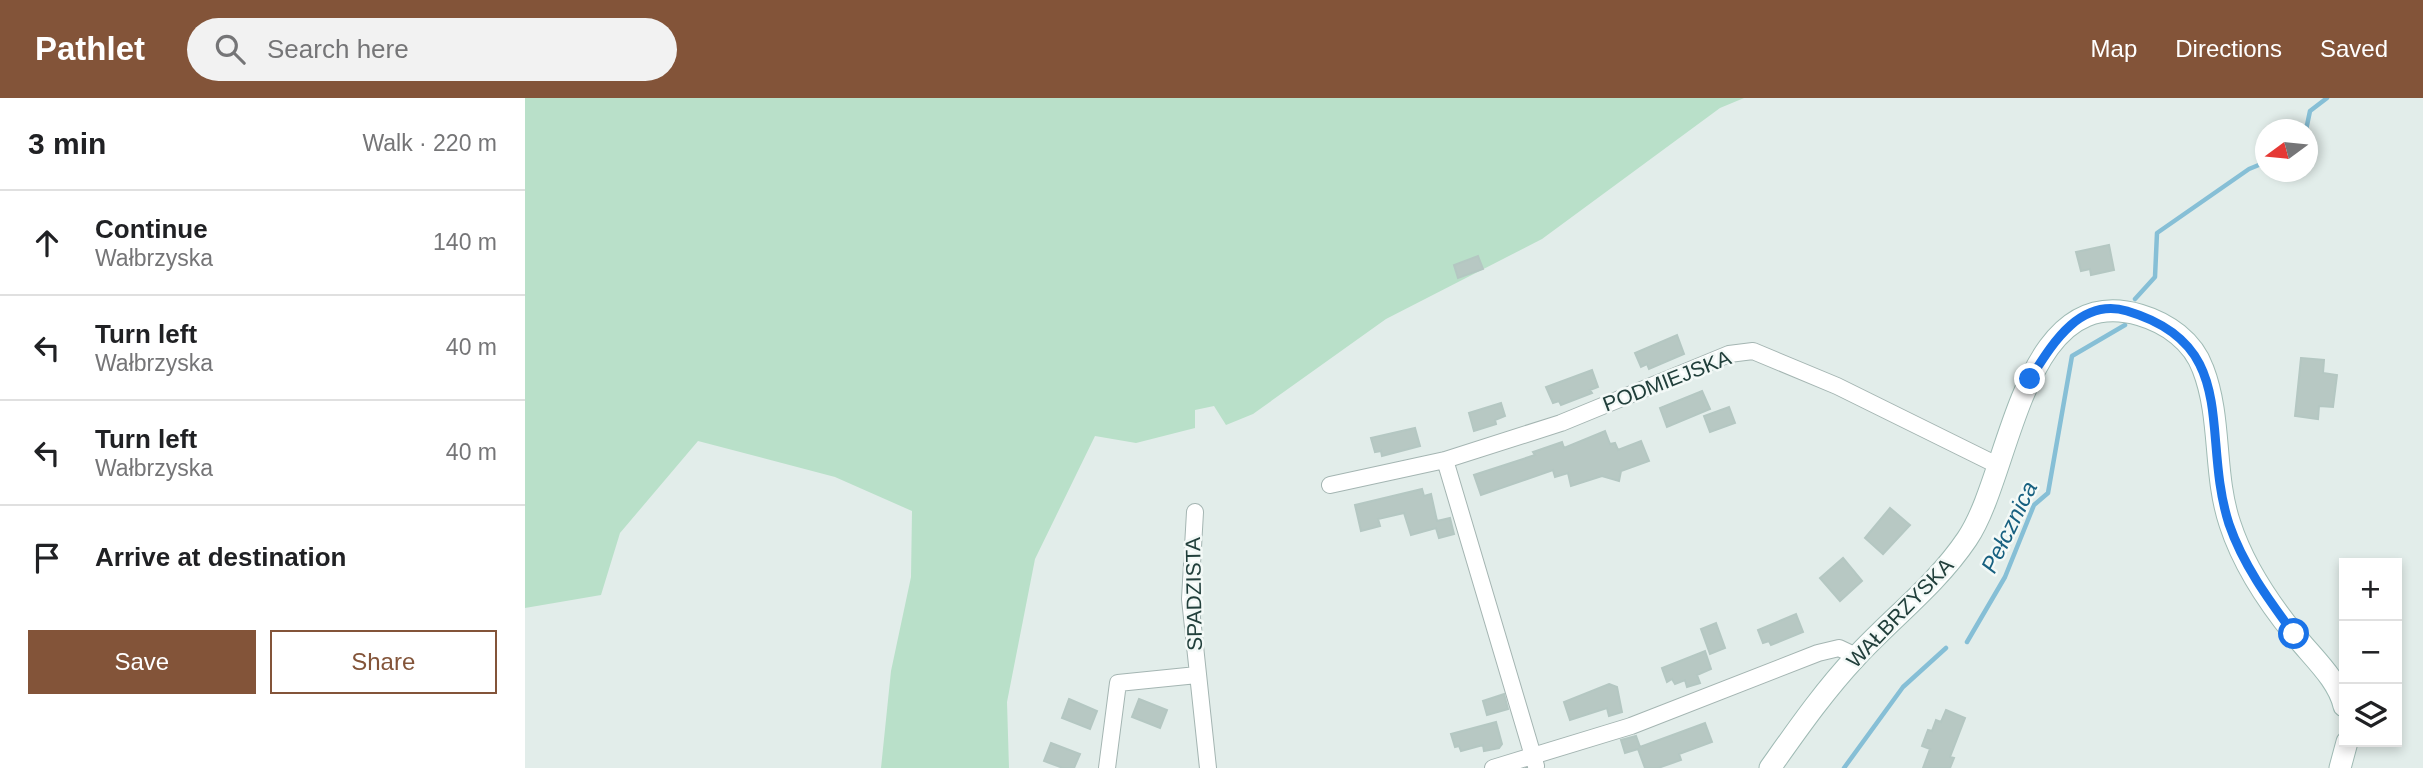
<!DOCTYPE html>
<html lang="en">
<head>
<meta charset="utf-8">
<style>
  :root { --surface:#fff; --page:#f2f2f2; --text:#202124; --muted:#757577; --line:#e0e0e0; --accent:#835439 }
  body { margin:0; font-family:Arial,sans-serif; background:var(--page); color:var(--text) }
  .controls { position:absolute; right:21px; bottom:21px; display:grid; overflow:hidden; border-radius:0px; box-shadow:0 4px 10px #0003 }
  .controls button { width:63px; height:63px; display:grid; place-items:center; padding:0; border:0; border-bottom:2px solid var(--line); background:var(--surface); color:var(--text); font:35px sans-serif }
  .compass { position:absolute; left:1730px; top:21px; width:63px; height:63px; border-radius:50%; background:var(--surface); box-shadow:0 4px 10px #0003; rotate:255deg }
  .stop { position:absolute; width:21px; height:21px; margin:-16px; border:5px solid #1a73e8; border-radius:50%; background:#fff }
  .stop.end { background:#1a73e8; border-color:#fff; box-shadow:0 2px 7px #0008 }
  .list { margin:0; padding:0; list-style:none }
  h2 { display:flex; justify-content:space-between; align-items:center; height:91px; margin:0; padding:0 28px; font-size:30px }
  h2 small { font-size:23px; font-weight:400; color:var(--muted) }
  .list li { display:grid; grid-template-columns:46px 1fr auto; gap:21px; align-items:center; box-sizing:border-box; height:105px; padding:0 28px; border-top:2px solid var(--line) }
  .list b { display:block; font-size:26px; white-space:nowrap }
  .list p { margin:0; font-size:23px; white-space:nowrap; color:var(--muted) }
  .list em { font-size:23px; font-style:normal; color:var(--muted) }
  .actions { display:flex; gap:14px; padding:21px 28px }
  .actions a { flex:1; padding:16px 0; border:2px solid var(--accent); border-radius:0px; text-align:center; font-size:24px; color:var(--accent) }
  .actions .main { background:var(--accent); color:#fff }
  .icon { flex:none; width:38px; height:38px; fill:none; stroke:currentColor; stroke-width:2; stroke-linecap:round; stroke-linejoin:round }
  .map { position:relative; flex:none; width:1898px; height:670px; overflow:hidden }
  header { display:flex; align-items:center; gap:42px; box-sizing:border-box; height:98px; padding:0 35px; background:var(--accent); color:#fff }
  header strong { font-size:33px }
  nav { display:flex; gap:38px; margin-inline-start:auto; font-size:24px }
  .search { width:490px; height:63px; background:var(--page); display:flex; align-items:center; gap:18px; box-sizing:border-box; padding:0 24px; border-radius:38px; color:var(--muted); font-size:26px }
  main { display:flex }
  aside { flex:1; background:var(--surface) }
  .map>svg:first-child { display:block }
  .green { fill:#b9e0c9 }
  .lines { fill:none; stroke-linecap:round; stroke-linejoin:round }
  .stream { stroke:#86bfd6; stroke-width:4.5 }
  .building { fill:#b7c8c3; stroke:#b4c7c2; stroke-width:2 }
  .minor-casing { stroke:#a4b5b2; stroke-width:18 }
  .secondary-casing { stroke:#9fbab4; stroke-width:23 }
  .minor { stroke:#fff; stroke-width:16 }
  .secondary { stroke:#fff; stroke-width:21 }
  .route { stroke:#1a73e8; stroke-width:9 }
  .labels { text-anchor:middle; stroke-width:5; stroke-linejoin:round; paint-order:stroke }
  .street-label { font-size:21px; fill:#213f3b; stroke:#f3f9f7 }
  .water-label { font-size:23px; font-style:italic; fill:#176080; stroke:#f3f9f7 }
</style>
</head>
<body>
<header>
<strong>Pathlet</strong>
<div class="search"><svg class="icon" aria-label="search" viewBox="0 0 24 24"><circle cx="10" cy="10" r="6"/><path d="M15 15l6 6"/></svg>Search here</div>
<nav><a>Map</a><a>Directions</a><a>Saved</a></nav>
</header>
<main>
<aside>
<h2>3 min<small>Walk · 220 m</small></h2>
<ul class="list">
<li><svg class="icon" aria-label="ahead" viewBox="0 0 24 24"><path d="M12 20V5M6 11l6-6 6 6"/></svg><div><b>Continue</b><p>Wałbrzyska</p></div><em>140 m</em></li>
<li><svg class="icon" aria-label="left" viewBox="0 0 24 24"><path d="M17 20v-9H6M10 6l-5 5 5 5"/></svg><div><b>Turn left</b><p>Wałbrzyska</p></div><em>40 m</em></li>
<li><svg class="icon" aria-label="left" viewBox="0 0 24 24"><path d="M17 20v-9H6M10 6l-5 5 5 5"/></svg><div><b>Turn left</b><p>Wałbrzyska</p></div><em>40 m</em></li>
<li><svg class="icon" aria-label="arrive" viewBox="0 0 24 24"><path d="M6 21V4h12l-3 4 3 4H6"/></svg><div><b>Arrive at destination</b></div></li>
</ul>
<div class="actions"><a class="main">Save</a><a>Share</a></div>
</aside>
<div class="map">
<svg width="1898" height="670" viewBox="0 0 1898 670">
  <rect width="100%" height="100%" fill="#e2edea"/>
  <path class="green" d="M 0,0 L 1219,0 L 1195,10 L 1017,141 L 861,221 L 728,316 L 701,327 L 689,308 L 670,312 L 670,330 L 611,345 L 570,338 L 510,461 L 482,604 L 484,670 L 356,670 L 366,573 L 386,479 L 387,413 L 310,379 L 173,343 L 95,435 L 76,497 L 0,510 Z"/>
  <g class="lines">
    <path class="stream" d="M 1781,32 L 1785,13 L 1802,0
      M 1610,201 L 1630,179 L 1632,135 L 1724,71 L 1741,64
      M 1442,544 L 1480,479 L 1509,407 L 1523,395 L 1547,258 L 1600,227
      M 1319,670 L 1378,589 L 1421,550"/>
  </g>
  <path class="building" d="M 1584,147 L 1589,172 L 1566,177 L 1565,171 L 1556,173 L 1551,154 Z
    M 953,158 L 958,171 L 933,180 L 929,167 Z
    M 1152,237 L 1159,256 L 1124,271 L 1122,266 L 1116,269 L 1110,255 Z
    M 1776,260 L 1799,262 L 1798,275 L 1812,277 L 1808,309 L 1794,308 L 1793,321 L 1770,318 Z
    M 1067,272 L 1073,289 L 1065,292 L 1067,295 L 1036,307 L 1034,303 L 1028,305 L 1021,289 Z
    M 1177,293 L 1185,311 L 1142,329 L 1135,310 Z
    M 976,305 L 980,318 L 970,322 L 971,326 L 949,333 L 944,315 Z
    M 1204,309 L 1210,325 L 1185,334 L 1179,318 Z
    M 890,330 L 895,348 L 857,358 L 856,353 L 850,354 L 846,340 Z
    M 1080,333 L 1085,346 L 1090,345 L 1093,352 L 1116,343 L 1124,363 L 1096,373 L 1094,383 L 1077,378 L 1046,388 L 1043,375 L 1030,379 L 1028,372 L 956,397 L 949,377 L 1010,357 L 1008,354 L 1037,344 L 1039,350 Z
    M 897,391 L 899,398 L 906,396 L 912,423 L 925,420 L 929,436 L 914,440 L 911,430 L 886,437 L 879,415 L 853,421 L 855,428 L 836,433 L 830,407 Z
    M 1365,410 L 1385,427 L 1358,456 L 1340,440 Z
    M 1318,460 L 1337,483 L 1315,503 L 1295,480 Z
    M 1271,516 L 1278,534 L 1246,547 L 1244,543 L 1238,545 L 1233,532 Z
    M 1191,525 L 1200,550 L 1185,556 L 1176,531 Z
    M 1180,553 L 1186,571 L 1172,577 L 1175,585 L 1162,589 L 1160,582 L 1150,586 L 1147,581 L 1142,584 L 1137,570 Z
    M 1084,586 L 1092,589 L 1097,614 L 1084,618 L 1082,610 L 1045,622 L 1039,604 Z
    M 979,596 L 983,611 L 962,617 L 958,603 Z
    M 544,601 L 572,613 L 565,631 L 537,620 Z
    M 614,601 L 642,612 L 635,630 L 607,619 Z
    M 1421,612 L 1440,620 L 1425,659 L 1429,660 L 1425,670 L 1398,670 L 1405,651 L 1397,648 L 1403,632 L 1407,633 L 1411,622 L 1416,624 Z
    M 971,624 L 977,646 L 974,650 L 959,653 L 958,647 L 936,653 L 934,648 L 930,649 L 926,636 Z
    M 1180,625 L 1187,644 L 1154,656 L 1156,662 L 1133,670 L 1120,670 L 1113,651 L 1100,655 L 1096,642 L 1111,638 L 1115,649 Z
    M 526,645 L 555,656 L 549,670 L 538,670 L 519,663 Z"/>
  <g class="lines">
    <defs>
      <path id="minor" d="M 920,362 L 1011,668
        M 805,387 L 920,362 L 1036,325 L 1204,256 L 1228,253 L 1312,288 L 1474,368
        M 670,414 L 665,501 L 683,670
        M 582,670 L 593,585 L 672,577
        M 968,670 L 1106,628 L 1293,555 L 1314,550 L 1331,558"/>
      <path id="secondary" d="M 1245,670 C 1272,632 1299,593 1331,559 C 1368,519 1411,487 1442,441 C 1487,375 1496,182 1615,217 C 1642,225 1668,243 1678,271 C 1697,320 1688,376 1705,426 C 1718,466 1743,504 1770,537 C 1786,558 1813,581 1819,608
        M 1815,670 L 1822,644"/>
    </defs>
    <use href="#minor" class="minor-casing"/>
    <use href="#secondary" class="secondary-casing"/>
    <use href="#minor" class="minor"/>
    <use href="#secondary" class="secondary"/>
  </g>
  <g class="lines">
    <path class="route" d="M 1505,281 C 1526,248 1554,199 1602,213 C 1717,247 1675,336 1704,426 C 1718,467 1744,502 1769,536"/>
  </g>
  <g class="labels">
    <g class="street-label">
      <text transform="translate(1142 283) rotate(-21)" y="7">PODMIEJSKA</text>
      <text transform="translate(669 496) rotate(-91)" y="7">SPADZISTA</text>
      <text transform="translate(1375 515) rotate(-46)" y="7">WAŁBRZYSKA</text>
    </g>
    <g class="water-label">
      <text transform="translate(1484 429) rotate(-64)" y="8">Pełcznica</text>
    </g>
  </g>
</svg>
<div class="controls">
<button>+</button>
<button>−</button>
<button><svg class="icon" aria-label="layers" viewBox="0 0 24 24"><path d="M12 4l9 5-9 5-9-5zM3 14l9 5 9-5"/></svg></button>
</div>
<svg class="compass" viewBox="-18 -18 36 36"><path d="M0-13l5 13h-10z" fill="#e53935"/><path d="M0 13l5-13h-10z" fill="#757577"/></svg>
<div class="stop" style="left:1769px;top:536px"></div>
<div class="stop end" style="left:1505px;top:281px"></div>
</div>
</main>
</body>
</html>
